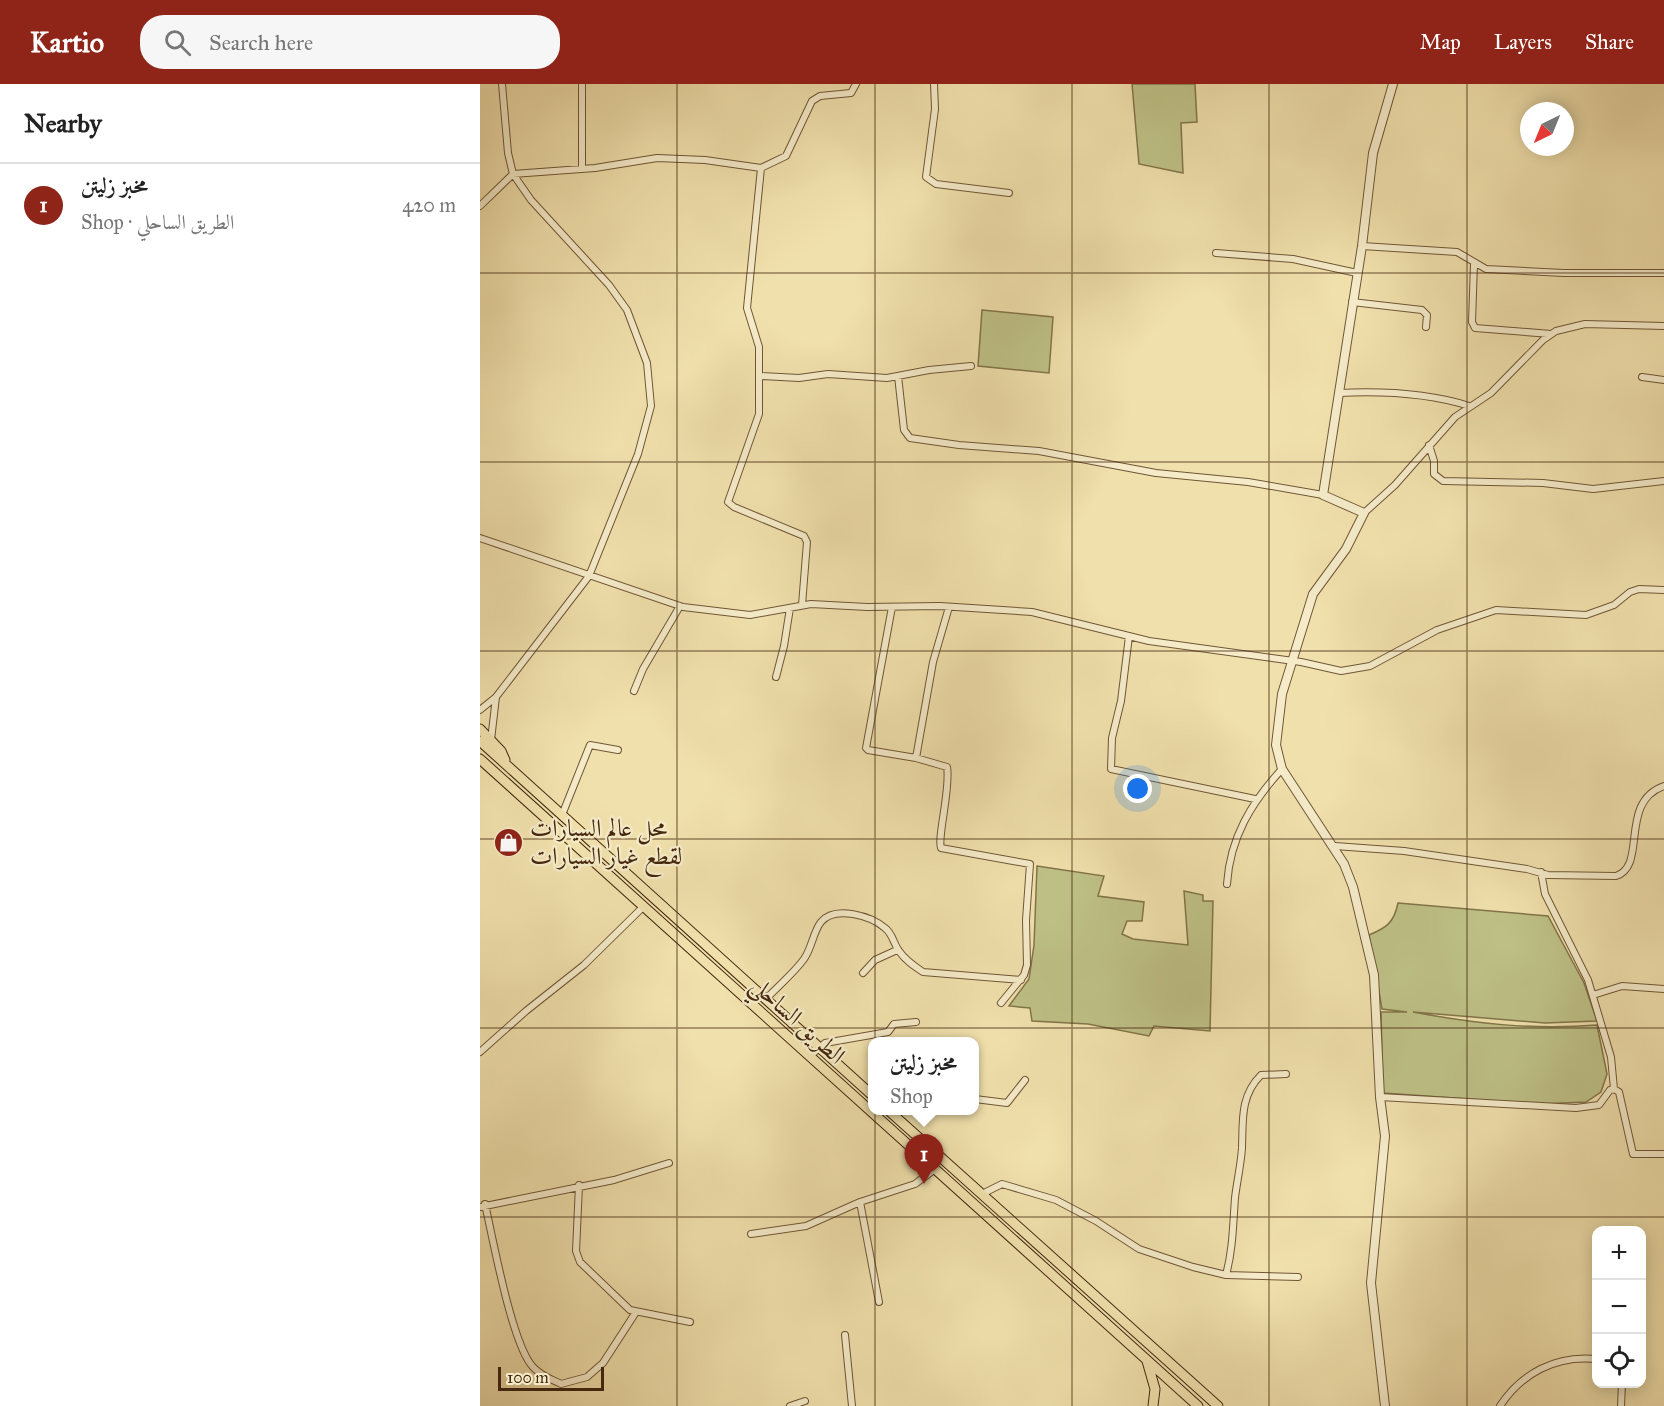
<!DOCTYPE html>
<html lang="en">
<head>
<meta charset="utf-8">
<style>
  :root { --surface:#fff; --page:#f6f6f6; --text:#222; --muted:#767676; --line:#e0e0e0; --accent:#8f2418 }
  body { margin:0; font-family:"IM FELL Great Primer",Amiri,serif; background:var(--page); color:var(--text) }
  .controls { position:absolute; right:18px; bottom:18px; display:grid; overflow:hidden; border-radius:12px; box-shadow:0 3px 15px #0003 }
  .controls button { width:54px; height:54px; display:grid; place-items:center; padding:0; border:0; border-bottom:2px solid var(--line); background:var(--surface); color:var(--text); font:30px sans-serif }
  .compass { position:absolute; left:1040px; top:18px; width:54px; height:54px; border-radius:50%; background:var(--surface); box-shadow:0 3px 15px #0003; rotate:223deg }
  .scale { position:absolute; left:18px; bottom:15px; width:106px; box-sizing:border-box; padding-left:6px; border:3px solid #45280e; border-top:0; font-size:16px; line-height:21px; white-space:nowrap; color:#45280e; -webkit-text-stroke:4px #f5ebc9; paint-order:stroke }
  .you { position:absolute; left:658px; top:705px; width:21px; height:21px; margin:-15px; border:4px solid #fff; border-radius:50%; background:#1a73e8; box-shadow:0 0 0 9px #1a73e833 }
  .badge { display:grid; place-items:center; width:39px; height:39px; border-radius:50%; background:var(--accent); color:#fff; font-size:20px; font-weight:700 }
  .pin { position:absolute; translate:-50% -50px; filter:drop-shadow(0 2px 3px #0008) }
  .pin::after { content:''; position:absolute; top:32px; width:21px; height:18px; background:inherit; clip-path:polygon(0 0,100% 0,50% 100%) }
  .popup { position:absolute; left:388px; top:953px; width:111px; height:78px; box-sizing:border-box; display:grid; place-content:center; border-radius:12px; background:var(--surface); filter:drop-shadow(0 2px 4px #0005); font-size:20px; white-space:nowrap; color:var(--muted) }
  .popup b { font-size:22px; color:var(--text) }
  .popup::after { content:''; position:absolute; left:50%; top:100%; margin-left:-12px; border:12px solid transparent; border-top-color:var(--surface) }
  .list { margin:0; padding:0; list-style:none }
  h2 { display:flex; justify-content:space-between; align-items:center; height:78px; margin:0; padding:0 24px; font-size:26px }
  h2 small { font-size:20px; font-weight:400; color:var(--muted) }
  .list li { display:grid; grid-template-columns:39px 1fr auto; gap:18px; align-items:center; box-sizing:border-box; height:84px; padding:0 24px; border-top:2px solid var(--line) }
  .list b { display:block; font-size:22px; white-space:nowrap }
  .list p { margin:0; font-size:20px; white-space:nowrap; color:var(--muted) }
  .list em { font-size:20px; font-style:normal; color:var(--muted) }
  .icon { flex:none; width:33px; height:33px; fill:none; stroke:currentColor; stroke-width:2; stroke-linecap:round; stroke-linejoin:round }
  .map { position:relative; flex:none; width:1184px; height:1322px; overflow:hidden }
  header { display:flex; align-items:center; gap:36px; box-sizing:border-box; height:84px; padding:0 30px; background:var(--accent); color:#fff }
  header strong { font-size:28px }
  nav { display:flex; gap:33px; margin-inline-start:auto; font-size:21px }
  .search { width:420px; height:54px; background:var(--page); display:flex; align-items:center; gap:15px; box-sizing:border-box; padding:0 21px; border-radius:24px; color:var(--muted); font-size:22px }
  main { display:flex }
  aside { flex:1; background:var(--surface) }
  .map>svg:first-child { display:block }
  .green { fill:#bec186; stroke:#82744a; stroke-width:1.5 }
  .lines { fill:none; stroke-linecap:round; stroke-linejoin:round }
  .minor-casing { stroke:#705636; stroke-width:8 }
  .tertiary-casing { stroke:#705636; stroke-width:10 }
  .trunk-casing { stroke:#45280e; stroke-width:11 }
  .minor { stroke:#f5ebc9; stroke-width:6 }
  .tertiary { stroke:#f5ebc9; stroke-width:8 }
  .trunk { stroke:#f0e0ac; stroke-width:9 }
  .grid { fill:none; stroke:#45280e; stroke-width:1.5; stroke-opacity:0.55 }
  .labels { text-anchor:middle; stroke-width:4.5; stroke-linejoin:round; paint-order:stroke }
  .poi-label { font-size:24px; fill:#45280e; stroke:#f5ebc9; text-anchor:start }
  .street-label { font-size:24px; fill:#45280e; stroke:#f5ebc9 }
</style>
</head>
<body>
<header>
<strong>Kartio</strong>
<div class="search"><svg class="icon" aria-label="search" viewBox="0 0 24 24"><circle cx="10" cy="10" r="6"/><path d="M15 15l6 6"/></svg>Search here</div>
<nav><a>Map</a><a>Layers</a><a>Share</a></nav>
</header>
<main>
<aside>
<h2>Nearby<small></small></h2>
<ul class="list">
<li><span class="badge">1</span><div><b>مخبز زليتن</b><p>Shop · الطريق الساحلي</p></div><em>420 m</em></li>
</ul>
</aside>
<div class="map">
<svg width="1184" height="1322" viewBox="0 0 1184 1322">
  <rect width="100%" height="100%" fill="#f0e0ac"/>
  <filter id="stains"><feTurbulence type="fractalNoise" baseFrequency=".00333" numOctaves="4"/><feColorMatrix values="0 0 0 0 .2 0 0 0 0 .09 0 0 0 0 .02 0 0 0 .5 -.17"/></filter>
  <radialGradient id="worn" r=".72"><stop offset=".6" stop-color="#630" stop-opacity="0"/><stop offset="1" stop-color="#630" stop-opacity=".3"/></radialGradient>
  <path class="green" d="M 652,0 L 715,0 L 717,38 L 701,39 L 703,89 L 659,80 Z
    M 502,226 L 573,233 L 569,289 L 498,282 Z
    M 557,782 L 624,792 L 618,812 L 664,818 L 662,837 L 647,837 L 642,850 L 653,855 L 708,861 L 704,807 L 723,811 L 723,817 L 733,817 L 730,947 L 674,942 L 669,952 L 608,940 L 552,937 L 550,924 L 529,922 L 549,895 L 554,861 Z
    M 918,819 L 1068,832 L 1104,899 L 1117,937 L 1065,939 L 933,928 C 997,940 1053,946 1117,941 L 1127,990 L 1121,1008 L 1106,1018 L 1060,1020 L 903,1009 L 901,928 L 927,928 L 902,925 L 889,851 C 906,844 914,839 918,819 Z"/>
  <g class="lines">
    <defs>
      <path id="minor" d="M 454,0 L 455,25 L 446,93 L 456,100 L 529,109
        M 281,84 L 267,224 L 279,263 L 279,330 L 248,418 L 254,423 L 324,452 L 327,458 L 322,521
        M 102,85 L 102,0
        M 0,122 L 33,90 L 115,84 L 177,74 L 225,76 L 281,84 L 306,72 L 332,17 L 340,12 L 371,9 L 376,0
        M 882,162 L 977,168 L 1006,185 L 1084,189 L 1184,189
        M 736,169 L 813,175 L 877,189
        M 994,180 L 992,238 L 995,244 L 1071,250
        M 872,218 L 942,226 L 947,231 L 946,243
        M 280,292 L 319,294 L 348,290 L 407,294 L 449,286 L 491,282
        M 418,292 L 424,346 L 430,354 L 479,361 L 559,367 L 676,389 L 768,398 L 843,411
        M 1162,293 L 1184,296
        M 859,309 C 902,307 948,309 989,322
        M 949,361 L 954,377 L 954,390 L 963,397 L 1063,399 L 1113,405 L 1184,397
        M 884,429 L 915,401 L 975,333 L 1011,309 L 1063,256 L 1076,247 L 1105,240 L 1184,242
        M 0,454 L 203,523 L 270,531 L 331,520 L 387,523 L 460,522 L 552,528 L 669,557 L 821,578 L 861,587 L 890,582 L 957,546 L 1016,526 L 1106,531 L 1134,521 L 1150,508 L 1159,505 L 1184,506
        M 412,523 L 386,664 L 388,666 L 436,674 L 467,683 C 471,703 457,754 461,764 L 550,780 L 546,836 L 547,881 L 544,891 L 521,919
        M 649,552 L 641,617 L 632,654 L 631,685 L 775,715
        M 296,593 L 304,562 L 310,524
        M 154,607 L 163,585 L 200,522
        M 0,626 L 16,613 L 109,492 L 158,370 L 171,322 L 167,279 L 147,226 L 129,201 L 51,116 L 33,90 L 28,69 L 22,0
        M 11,656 L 16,613
        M 436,674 L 453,578 L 469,523
        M 82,731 L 110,661 L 138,666
        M 855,762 L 924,767 L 1047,785 L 1068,791 L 1136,792 C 1168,782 1138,718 1184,702
        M 1061,788 L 1065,810 L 1108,896 L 1131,973 L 1134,1005
        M 747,800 C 750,753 772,718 802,685
        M 383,889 L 395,876 L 417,866
        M 1113,911 L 1142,902 L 1184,905
        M 286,915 C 298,902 314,889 324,875 C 332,864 333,848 341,838 C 355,821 391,832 405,844 C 413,850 413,859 419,867 C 425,876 434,882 443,888 L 541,896
        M 0,968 L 46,927 L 104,881 L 163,823
        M 330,972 L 345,959 L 408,948 L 414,940 L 436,938
        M 900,1013 L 1096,1024 L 1119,1021 L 1130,1006 L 1134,1005 L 1139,1008 L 1153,1070 L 1184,1070
        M 495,1015 L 527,1019 L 545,996
        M 99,1101 L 96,1167 L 100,1178 L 150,1226 L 210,1238
        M 502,1110 L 522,1100 L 576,1116 L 616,1137 L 659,1165 L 713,1183 L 746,1191 L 818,1193
        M 380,1118 L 399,1218
        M 5,1120 C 13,1155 32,1261 53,1283 C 61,1292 71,1295 81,1300 L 107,1293 L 123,1279 L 156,1228
        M 0,1123 L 134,1096 L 189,1079
        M 271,1150 L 326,1142 L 380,1118 L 435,1100 L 455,1085
        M 746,1191 C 753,1165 753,1140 755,1114 C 757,1097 761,1080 762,1064 C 763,1036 760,1012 781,991 L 806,990
        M 365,1251 L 372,1322
        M 310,1322 L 325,1317
        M 1020,1322 C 1042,1289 1076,1271 1116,1275
        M 1141,1322 L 1142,1300"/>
      <path id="tertiary" d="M 905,1322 L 891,1199 L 905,1052 L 900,1013 L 894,891 L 873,803 L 864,780 L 802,685 L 796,661 L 802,610 L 833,510 L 866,465 L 884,429 L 843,411 L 882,162 L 893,69 L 913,0"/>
      <path id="trunk" d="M 0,645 L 21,667 L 25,676
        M 0,657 L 393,1012
        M 0,675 L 718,1322
        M 408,1026 L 738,1322
        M 667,1277 L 675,1305 L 673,1322"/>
    </defs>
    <use href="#minor" class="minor-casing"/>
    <use href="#tertiary" class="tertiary-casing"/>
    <use href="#trunk" class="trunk-casing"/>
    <use href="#minor" class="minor"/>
    <use href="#tertiary" class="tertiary"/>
    <use href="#trunk" class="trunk"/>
  </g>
  <path class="grid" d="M 197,0 L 197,1322M 395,0 L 395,1322M 592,0 L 592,1322M 789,0 L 789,1322M 987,0 L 987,1322M 0,189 L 1184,189M 0,378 L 1184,378M 0,567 L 1184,567M 0,755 L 1184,755M 0,944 L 1184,944M 0,1133 L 1184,1133"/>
  <defs>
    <symbol id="shop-disc" viewBox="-11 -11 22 22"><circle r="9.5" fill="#8f2418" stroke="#f5ebc9"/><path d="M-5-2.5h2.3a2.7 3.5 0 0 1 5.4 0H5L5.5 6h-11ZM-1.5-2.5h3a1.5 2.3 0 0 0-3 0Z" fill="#fff"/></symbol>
  </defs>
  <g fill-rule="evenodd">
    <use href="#shop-disc" x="12" y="742" width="33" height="33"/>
  </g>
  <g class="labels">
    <g class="poi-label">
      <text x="50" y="752">محل عالم السيارات<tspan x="50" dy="28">لقطع غيار السيارات</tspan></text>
    </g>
    <g class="street-label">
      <text transform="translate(318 936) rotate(42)" y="8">الطريق الساحلي</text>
    </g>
  </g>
  <rect width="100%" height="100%" filter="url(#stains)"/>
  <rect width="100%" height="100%" fill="url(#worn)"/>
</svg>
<div class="controls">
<button>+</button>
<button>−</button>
<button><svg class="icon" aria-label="locate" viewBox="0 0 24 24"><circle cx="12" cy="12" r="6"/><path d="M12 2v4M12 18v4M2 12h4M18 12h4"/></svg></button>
</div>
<svg class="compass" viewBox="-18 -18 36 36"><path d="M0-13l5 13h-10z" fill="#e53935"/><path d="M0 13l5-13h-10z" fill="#767676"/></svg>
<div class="scale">100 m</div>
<div class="you"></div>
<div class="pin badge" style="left:444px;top:1100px">1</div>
<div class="popup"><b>مخبز زليتن</b>Shop</div>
</div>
</main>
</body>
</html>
